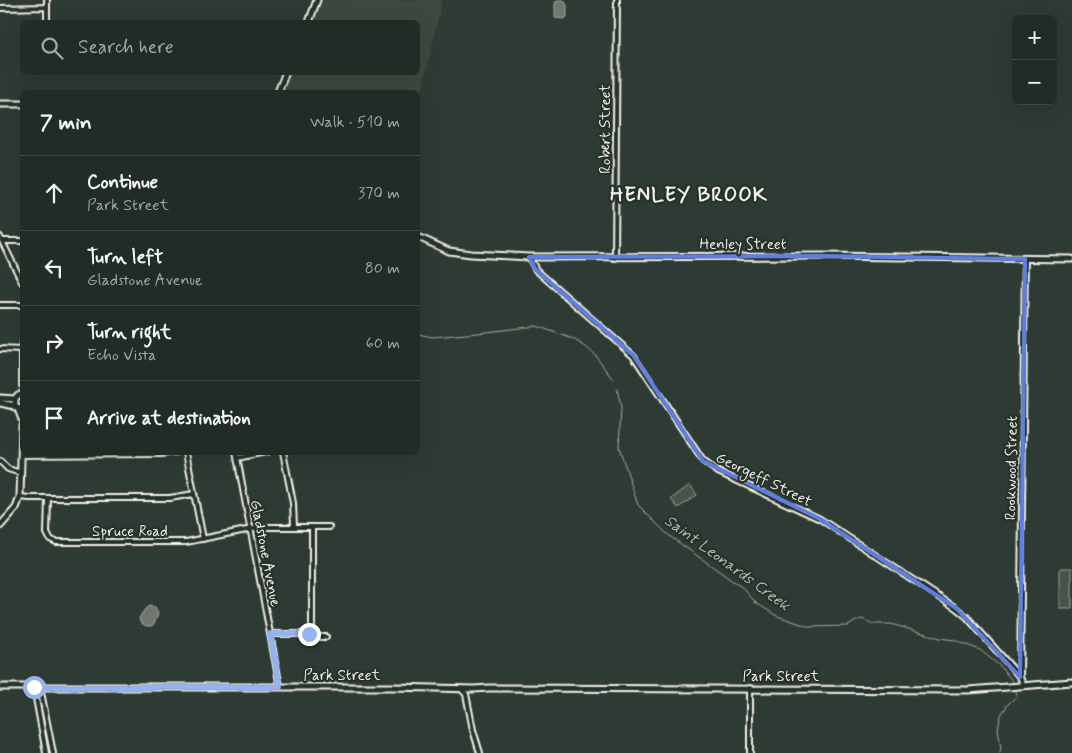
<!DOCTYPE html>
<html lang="en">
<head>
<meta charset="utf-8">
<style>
  :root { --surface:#222c27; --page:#2a342f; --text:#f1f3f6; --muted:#a2a7a7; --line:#3f4844 }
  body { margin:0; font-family:Mynerve,sans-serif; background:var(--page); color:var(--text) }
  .controls { position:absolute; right:15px; top:15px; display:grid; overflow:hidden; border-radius:8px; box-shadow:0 5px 20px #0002 }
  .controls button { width:45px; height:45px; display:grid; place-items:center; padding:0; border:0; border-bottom:1px solid var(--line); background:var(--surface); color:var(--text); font:25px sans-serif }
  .stop { position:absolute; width:15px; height:15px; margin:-11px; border:4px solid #95b2f1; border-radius:50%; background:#fff }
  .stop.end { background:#95b2f1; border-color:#fff; box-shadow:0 1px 5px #0008 }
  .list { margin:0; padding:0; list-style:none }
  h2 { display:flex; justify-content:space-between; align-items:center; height:65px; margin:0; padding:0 20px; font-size:21px }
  h2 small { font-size:16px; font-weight:400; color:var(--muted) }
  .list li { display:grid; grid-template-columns:32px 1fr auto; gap:15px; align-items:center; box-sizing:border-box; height:75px; padding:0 20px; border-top:1px solid var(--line) }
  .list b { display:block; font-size:19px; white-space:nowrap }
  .list p { margin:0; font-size:16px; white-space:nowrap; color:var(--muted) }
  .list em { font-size:16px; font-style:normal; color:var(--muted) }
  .icon { flex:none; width:28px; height:28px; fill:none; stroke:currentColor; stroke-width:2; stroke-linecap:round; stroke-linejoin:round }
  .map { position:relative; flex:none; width:1072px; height:753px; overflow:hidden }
  .search { position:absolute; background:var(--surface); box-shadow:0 5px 20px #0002; left:20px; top:20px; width:400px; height:55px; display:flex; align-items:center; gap:12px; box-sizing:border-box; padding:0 18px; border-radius:8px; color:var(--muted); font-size:19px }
  .panel { position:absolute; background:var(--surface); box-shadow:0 5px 20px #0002; left:20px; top:90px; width:400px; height:365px; border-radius:8px }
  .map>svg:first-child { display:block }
  .built { fill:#3c4841 }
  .green { fill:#48524c; stroke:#9ea29a }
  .water { fill:#6f7770; stroke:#a4a8a0 }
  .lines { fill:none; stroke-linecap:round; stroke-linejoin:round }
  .stream { stroke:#a4a8a0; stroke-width:1 }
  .street-casing { stroke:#f4f1e8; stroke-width:8 }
  .secondary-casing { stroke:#f4f1e8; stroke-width:9 }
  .street { stroke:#26332d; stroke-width:4 }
  .secondary { stroke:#26332d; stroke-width:5 }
  .route { stroke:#95b2f1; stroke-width:6 }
  .marked { fill:none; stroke:#5e7fdd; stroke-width:4; stroke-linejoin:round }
  .labels { text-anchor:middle; stroke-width:4.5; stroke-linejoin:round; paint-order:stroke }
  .street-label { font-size:15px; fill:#f4f1e8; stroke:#26332d }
  .water-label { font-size:16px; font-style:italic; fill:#b8bab2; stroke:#26332d }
  .district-label { font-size:20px; font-weight:bold; letter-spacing:1px; fill:#f4f1e8; stroke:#26332d }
</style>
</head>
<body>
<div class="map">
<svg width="1072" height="753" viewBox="0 0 1072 753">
  <rect width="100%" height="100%" fill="#2e3b34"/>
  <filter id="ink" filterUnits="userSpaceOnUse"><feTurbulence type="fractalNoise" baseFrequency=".02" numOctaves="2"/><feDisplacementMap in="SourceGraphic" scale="10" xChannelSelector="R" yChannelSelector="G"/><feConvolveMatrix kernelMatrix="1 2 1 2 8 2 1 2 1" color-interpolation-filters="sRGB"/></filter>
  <g filter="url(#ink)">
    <path class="built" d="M 317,0 L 442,0 L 418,110 L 418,92 L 278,92 L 287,73 L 418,72 L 418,22 L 309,22 Z"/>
    <path class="green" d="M 690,485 L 697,495 L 678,508 L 671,499 Z
      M 1060,568 L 1072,568 L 1072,609 L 1060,609 Z"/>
    <path class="water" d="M 557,0 L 564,0 L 567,5 L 567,17 L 565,19 L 555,18 L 555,3 Z
      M 149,606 L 155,607 L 158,612 L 156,620 L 152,626 L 146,626 L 140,622 L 139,618 L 145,609 Z"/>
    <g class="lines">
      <path class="stream" d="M 418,334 L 432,337 L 478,333 L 537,326 L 573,339 L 586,347 L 596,356 L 615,381
        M 617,389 L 621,407 L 619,447 L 638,505 L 668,535 L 744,589 L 756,603 L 777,616 L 810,627 L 848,626 L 856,621 L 862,619 L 873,624 L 891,624 L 940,638 L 954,640 L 980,650 L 1000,666 L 1014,683
        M 999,753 L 1001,749 L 998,728 L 1001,715 L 1008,704 L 1017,696 L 1015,687"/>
      <defs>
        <path id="street" d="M 47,0 L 47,22
          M 0,8 L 47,7
          M 0,237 L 22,282
          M 2,241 L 22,241
          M 529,257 L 536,270 L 633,355 L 703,461 L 718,472 L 820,519 L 956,608 L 967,617 L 1020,677 L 1024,686
          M 615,258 L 617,0
          M 0,305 L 22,305
          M 22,343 L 22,385
          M 0,349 L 21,350
          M 186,452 L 203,539
          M 236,452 L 280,687
          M 283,452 L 293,503 L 294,526
          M 22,455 L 161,454 L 177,452
          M 237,458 L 266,452
          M 0,461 L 8,469 L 21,473
          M 20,497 L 29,498 L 170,498 L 194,494
          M 48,499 L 47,533 L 50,539 L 56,542 L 186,542 L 262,527 L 329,527
          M 311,633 L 315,637 L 326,637
          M 270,634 L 309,634 L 312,631 L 312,527
          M 1020,677 L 1025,259
          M 34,687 L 46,753
          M 40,687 L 53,753
          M 461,689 L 466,694 L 473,730 L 480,753
          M 750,753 L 750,688"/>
        <path id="secondary" d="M 309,22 L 317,0
          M 278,92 L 286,72
          M 0,104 L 22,104
          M 418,237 L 449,251 L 471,254 L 529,257 L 822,256 L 1072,259
          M 0,398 L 15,399
          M 15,399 L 15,407 L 22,410
          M 15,399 L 18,395 L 22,394
          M 0,403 L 15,406
          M 18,409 L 22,419
          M 0,526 L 16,508 L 20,497 L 22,425
          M 0,687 L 392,687 L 474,689 L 489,688 L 968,690 L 1072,682"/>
      </defs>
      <use href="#street" class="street-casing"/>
      <use href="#secondary" class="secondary-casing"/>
      <use href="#street" class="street"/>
      <use href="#secondary" class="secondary"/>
    </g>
  </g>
  <g class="lines" filter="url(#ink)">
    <path class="route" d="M 34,687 L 280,687 L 270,634 L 309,634"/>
  </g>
  <path class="marked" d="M 822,256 L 1025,259 L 1020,677 L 956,608 L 820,519 L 703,461 L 633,355 L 536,270 L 529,257 Z"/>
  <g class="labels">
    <g class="street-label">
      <text transform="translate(605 129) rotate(-90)" y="5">Robert Street</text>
      <text x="743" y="249">Henley Street</text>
      <text transform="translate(1011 468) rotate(-89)" y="5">Rookwood Street</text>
      <text transform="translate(764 479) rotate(26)" y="5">Georgeff Street</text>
      <text x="130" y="536">Spruce Road</text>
      <text transform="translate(266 553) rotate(79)" y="5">Gladstone Avenue</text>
      <text x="342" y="680">Park Street</text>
      <text x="781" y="681">Park Street</text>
    </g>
    <g class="water-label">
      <text transform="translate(728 562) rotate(36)" y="6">Saint Leonards Creek</text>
    </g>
    <g class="district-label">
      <text x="689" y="201">HENLEY BROOK</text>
    </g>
  </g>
</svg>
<div class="controls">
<button>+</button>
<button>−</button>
</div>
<div class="stop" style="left:34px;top:687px"></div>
<div class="stop end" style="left:309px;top:634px"></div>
<div class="search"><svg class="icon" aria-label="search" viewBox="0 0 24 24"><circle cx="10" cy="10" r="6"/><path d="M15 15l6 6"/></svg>Search here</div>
<section class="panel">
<h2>7 min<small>Walk · 510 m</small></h2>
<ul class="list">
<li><svg class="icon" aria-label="ahead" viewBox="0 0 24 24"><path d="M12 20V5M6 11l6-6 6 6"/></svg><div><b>Continue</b><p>Park Street</p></div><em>370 m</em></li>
<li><svg class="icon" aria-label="left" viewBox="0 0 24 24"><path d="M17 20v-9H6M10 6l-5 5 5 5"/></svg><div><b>Turn left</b><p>Gladstone Avenue</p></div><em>80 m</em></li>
<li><svg class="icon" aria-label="right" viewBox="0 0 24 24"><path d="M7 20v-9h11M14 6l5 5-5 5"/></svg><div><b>Turn right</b><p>Echo Vista</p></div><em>60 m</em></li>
<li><svg class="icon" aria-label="arrive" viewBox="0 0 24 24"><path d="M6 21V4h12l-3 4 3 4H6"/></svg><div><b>Arrive at destination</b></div></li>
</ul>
</section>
</div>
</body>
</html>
